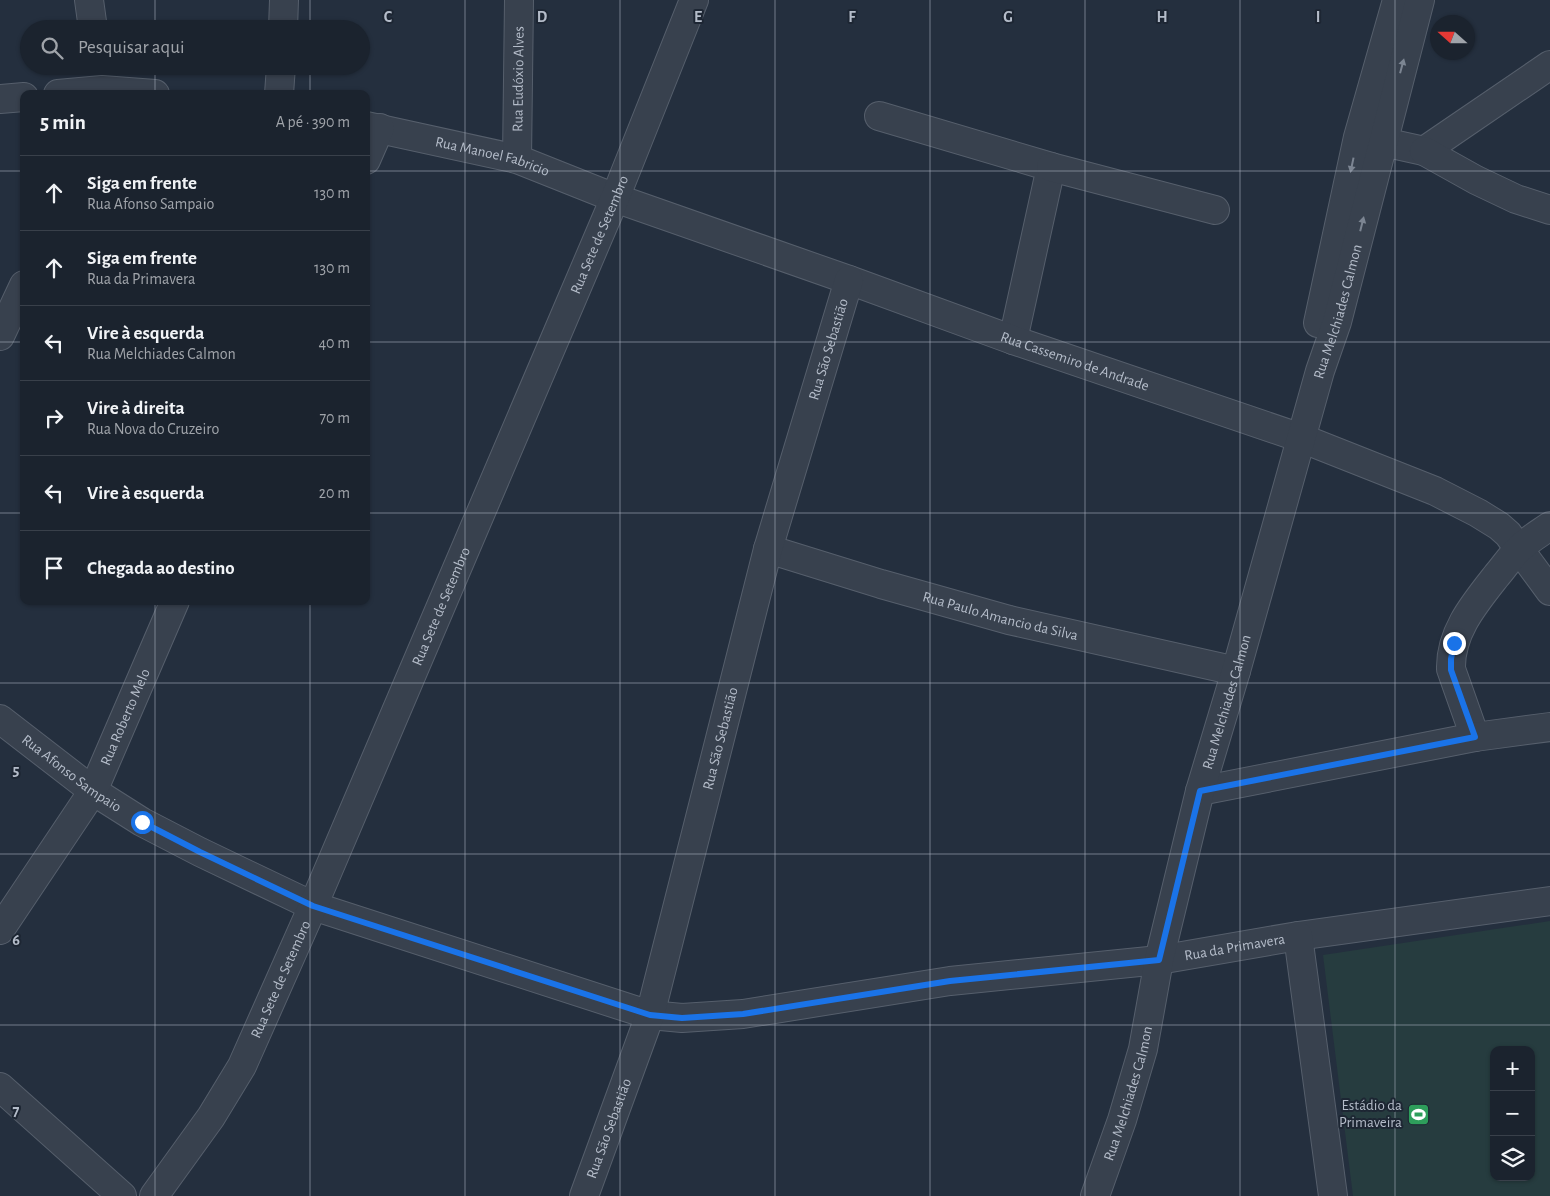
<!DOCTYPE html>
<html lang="pt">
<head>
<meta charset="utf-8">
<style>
  :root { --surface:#1b232e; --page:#242b36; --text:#f1f3f6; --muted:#a0a4aa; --line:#39404a }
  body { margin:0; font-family:"Alegreya Sans",sans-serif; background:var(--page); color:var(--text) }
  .controls { position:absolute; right:15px; bottom:15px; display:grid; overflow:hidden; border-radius:10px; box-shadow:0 1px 4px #0004 }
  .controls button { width:45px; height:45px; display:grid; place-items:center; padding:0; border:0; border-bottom:1px solid var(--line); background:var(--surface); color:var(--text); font:25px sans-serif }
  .compass { position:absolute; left:1430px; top:15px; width:45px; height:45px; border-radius:50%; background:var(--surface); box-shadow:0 1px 4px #0004; rotate:291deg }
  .stop { position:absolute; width:15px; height:15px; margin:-11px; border:4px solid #1a73e8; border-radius:50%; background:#fff }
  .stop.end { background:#1a73e8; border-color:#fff; box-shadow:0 1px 5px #0008 }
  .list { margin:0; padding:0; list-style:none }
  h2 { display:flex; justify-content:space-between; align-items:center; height:65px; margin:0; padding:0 20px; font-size:21px }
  h2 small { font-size:16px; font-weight:400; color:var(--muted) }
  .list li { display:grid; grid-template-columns:32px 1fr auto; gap:15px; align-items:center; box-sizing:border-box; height:75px; padding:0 20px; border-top:1px solid var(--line) }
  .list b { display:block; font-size:19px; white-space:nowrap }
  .list p { margin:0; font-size:16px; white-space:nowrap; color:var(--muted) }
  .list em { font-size:16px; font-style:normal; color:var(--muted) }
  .icon { flex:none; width:28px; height:28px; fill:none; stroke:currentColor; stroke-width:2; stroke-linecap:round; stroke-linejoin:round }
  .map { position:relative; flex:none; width:1550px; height:1196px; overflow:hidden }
  .search { position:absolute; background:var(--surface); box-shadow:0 1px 4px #0004; left:20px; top:20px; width:350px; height:55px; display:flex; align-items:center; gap:12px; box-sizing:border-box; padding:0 18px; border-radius:28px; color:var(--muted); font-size:19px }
  .panel { position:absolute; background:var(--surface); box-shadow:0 1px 4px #0004; left:20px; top:90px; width:350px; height:515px; border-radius:10px }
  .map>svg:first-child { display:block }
  .green { fill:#263c3f; fill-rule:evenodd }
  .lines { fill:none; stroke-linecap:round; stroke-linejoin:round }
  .minor-casing { stroke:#565f6c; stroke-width:30 }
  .minor { stroke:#38414e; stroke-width:28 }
  .oneway { fill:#7c8592 }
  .route { stroke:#1a73e8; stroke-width:6 }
  .grid { fill:none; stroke:#b4bcc9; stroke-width:1; stroke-opacity:0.55 }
  .labels { text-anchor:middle; stroke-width:4; stroke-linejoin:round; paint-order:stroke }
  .street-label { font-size:15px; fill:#b4bcc9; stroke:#1d2633 }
  .poi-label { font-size:15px; fill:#b4bcc9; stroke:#1d2633; text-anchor:end }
  .grid-label { font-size:16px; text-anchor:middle; font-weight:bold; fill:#b4bcc9; stroke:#1d2633; stroke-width:4; stroke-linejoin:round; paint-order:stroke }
</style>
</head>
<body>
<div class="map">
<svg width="1550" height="1196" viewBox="0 0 1550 1196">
  <rect width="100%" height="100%" fill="#242f3e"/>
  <path class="green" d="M 1550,921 L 1550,1196 L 1353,1196 L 1323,955 ZM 1494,1050 L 1531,1050 L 1531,1177 L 1494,1177 Z"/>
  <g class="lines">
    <defs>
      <g id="minor">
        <path d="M 89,0 L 93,29"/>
        <path d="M 283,29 L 284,0"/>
        <path d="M 58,94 L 102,90 L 155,94"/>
        <path d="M 279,94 L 281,66"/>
        <path d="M 0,99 L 24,97"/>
        <path d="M 879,116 L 1051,167 L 1013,340"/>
        <path id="s1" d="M 366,126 L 517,159 L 615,198 L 849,280 L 1013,340 L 1301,438 L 1435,491 L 1478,513 L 1499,526 L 1508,534 L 1550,591"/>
        <path d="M 1365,138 L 1424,151 L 1550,65"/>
        <path d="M 1424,151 L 1476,180 L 1516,199 L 1550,210"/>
        <path id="s2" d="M 517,159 L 519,0"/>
        <path d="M 366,160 L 380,128"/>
        <path d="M 1051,167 L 1215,210"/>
        <path d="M 1318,323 L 1358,137 L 1397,0"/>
        <path d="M 0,336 L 24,285"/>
        <path id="s3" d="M 768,549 L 881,584 L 1009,620 L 1236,671"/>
        <path id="s4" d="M 0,719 L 93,791 L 142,822 L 200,852 L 313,906 L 650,1015 L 682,1018 L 743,1014 L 950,981 L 1159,960 L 1298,936 L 1550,901"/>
        <path d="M 1475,737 L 1451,669 C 1450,632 1475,603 1497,575 C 1504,567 1511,556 1519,549 C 1528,540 1540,533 1550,526"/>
        <path d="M 1200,791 L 1475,737 L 1550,727"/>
        <path id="s5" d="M 0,930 L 93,791 L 175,601"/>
        <path d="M 1298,936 L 1333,1196"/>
        <path d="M 0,1087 L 122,1196"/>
        <path id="s6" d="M 154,1196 L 211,1117 L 242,1066 L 313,906 L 615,198 L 694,0"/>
        <path id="s7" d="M 584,1196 L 650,1015 L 768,549 L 849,280"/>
        <path id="s8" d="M 1095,1196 L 1122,1120 L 1143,1049 L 1159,960 L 1200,791 L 1236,671 L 1320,371 L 1337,322 L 1420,0"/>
      </g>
    </defs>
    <use href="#minor" class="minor-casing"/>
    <use href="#minor" class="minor"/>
  </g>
  <defs><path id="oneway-solid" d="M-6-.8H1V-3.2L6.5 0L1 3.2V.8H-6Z" transform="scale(1.25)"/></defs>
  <g class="oneway">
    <use href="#oneway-solid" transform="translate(1402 66) rotate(-75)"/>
    <use href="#oneway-solid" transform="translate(1352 165) rotate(102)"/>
    <use href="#oneway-solid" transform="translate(1362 224) rotate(-76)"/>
  </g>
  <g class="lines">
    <path class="route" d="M 142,822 L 200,852 L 313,906 L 650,1015 L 682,1018 L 743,1014 L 950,981 L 1159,960 L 1200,791 L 1475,737 L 1451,670 L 1451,659 L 1454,643"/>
  </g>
  <path class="grid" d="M 155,0 L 155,29M 310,0 L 310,29M 465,0 L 465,1196M 620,0 L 620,1196M 775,0 L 775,1196M 930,0 L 930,1196M 1085,0 L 1085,1196M 1240,0 L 1240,1196M 1395,0 L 1395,1196M 155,66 L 155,94M 310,66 L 310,94M 0,171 L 24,171M 366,171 L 1550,171M 0,342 L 24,342M 366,342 L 1550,342M 0,513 L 24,513M 366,513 L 1550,513M 155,601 L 155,1196M 310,601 L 310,1196M 0,683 L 1550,683M 0,854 L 1550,854M 0,1025 L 1550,1025"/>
  <defs>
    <symbol id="stadium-square" viewBox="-11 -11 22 22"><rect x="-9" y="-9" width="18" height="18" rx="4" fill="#2e9e5b" stroke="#1d2633"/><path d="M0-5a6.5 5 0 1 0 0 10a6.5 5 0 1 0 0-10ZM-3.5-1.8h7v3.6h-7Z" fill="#fff"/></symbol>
  </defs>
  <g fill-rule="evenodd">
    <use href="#stadium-square" x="1406" y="1102" width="25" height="25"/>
  </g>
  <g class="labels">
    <g class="street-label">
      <text dy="5" stroke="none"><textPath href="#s2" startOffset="80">Rua Eudóxio Alves</textPath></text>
      <text dy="5" stroke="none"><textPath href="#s1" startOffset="130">Rua Manoel Fabricio</textPath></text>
      <text dy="5" stroke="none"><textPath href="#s6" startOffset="1062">Rua Sete de Setembro</textPath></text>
      <text dy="5" stroke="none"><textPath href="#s8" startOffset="918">Rua Melchiades Calmon</textPath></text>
      <text dy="5" stroke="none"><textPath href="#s7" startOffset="882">Rua São Sebastião</textPath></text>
      <text dy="5" stroke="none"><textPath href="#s1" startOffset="748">Rua Cassemiro de Andrade</textPath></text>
      <text dy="5" stroke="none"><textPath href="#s6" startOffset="658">Rua Sete de Setembro</textPath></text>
      <text dy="5" stroke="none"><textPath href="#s3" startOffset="242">Rua Paulo Amancio da Silva</textPath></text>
      <text dy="5" stroke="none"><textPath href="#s8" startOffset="512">Rua Melchiades Calmon</textPath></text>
      <text dy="5" stroke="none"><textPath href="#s5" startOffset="248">Rua Roberto Melo</textPath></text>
      <text dy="5" stroke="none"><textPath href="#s7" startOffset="478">Rua São Sebastião</textPath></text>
      <text dy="5" stroke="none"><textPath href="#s4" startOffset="90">Rua Afonso Sampaio</textPath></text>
      <text dy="5" stroke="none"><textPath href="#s4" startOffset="1310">Rua da Primavera</textPath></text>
      <text dy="5" stroke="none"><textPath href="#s6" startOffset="252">Rua Sete de Setembro</textPath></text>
      <text dy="5" stroke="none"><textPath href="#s8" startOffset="108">Rua Melchiades Calmon</textPath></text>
      <text dy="5" stroke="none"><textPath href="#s7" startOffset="72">Rua São Sebastião</textPath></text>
    </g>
    <g class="poi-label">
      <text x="1402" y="1110">Estádio da<tspan x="1402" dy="17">Primaveira</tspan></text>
    </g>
  </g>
  <g class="grid-label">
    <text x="388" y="22">C</text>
    <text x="542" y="22">D</text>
    <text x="698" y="22">E</text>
    <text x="852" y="22">F</text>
    <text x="1008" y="22">G</text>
    <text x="1162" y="22">H</text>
    <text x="1318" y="22">I</text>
    <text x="16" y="775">5</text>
    <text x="16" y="945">6</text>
    <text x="16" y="1116">7</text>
  </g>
</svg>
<div class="controls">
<button>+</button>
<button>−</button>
<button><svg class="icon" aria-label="layers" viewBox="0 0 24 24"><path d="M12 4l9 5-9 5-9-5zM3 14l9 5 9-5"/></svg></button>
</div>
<svg class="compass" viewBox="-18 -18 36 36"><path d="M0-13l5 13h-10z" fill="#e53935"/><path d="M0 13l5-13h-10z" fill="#a0a4aa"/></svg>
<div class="stop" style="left:142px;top:822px"></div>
<div class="stop end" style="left:1454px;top:643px"></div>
<div class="search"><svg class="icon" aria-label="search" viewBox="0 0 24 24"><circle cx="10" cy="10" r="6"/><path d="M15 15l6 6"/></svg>Pesquisar aqui</div>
<section class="panel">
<h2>5 min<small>A pé · 390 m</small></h2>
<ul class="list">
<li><svg class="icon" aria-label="ahead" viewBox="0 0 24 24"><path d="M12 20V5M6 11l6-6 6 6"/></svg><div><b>Siga em frente</b><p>Rua Afonso Sampaio</p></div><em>130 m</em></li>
<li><svg class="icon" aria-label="ahead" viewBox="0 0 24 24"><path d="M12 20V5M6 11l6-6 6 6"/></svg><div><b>Siga em frente</b><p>Rua da Primavera</p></div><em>130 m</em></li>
<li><svg class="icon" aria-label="left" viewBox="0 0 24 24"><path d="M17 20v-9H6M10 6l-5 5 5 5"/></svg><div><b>Vire à esquerda</b><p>Rua Melchiades Calmon</p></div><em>40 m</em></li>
<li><svg class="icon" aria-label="right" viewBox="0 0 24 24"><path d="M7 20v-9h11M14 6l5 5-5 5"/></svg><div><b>Vire à direita</b><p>Rua Nova do Cruzeiro</p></div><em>70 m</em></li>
<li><svg class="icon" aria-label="left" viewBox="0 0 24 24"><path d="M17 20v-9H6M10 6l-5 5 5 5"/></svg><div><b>Vire à esquerda</b></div><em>20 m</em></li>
<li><svg class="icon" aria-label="arrive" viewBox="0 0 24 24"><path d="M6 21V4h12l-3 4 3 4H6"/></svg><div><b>Chegada ao destino</b></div></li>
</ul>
</section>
</div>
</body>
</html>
